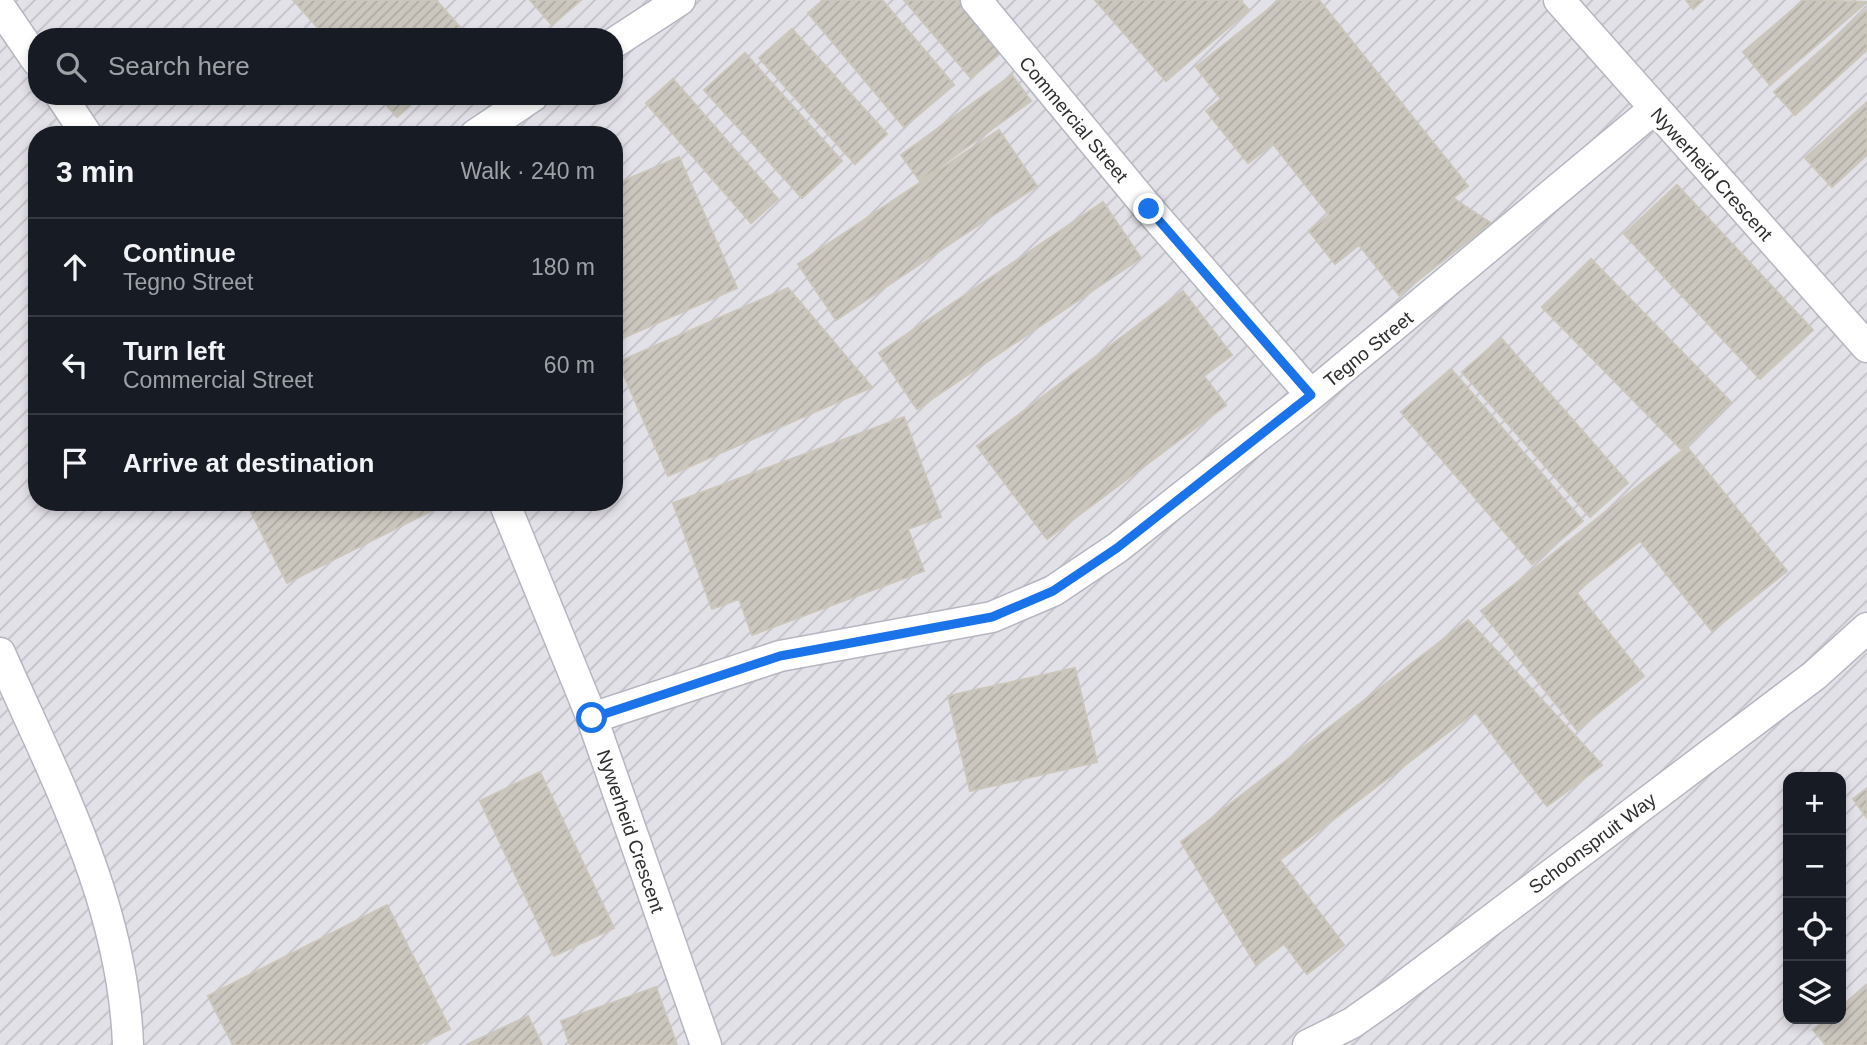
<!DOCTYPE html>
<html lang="en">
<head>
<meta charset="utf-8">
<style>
  :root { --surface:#171b24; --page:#242831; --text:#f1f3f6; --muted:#9ea1a6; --line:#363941 }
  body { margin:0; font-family:Arial,sans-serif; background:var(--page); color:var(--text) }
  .controls { position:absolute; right:21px; bottom:21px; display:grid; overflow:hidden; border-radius:14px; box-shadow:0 4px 10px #0003 }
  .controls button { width:63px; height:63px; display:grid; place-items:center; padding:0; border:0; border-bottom:2px solid var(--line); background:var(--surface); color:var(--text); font:35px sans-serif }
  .stop { position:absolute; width:21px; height:21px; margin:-16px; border:5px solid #1a73e8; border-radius:50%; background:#fff }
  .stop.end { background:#1a73e8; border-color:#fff; box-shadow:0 2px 7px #0008 }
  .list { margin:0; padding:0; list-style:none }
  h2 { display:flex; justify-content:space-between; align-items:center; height:91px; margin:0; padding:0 28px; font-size:30px }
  h2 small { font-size:23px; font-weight:400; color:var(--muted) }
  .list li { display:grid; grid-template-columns:46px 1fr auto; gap:21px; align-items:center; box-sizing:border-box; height:98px; padding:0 28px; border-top:2px solid var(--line) }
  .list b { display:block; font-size:26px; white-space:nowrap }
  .list p { margin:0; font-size:23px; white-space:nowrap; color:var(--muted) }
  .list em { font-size:23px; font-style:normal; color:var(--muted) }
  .icon { flex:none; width:38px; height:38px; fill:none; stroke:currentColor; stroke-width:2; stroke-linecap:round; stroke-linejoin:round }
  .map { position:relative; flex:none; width:1867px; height:1045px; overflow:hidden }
  .search { position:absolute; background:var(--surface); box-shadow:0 4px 10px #0003; left:28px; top:28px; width:595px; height:77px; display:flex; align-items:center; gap:18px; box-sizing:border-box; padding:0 24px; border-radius:28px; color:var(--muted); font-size:26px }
  .panel { position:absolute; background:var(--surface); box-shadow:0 4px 10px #0003; left:28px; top:126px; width:595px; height:385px; border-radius:28px }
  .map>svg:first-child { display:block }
  .industrial { fill:url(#industrial-furrows); fill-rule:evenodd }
  .building { fill:url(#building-hatch); stroke:#cbc5ba; stroke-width:2 }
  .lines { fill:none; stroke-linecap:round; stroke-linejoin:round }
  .minor-casing { stroke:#b4b7c1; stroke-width:33 }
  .minor { stroke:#fff; stroke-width:30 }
  .route { stroke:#1a73e8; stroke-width:9 }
  .labels { text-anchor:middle; stroke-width:7; stroke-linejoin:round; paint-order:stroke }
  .street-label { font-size:19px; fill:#2e2e2e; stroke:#fff }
</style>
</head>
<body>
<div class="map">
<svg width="1867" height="1045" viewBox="0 0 1867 1045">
  <defs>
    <pattern id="industrial-furrows" width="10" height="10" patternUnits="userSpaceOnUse" patternTransform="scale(1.75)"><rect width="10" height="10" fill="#e3e1e8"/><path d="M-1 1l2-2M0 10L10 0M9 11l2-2" fill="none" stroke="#c3c1c7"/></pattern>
    <pattern id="building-hatch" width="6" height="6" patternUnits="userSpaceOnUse" patternTransform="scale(1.75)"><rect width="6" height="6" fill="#cbc7bf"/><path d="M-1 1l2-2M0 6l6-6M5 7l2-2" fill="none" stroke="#afaba4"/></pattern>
  </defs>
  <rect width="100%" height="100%" fill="#efe9e1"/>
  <path class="industrial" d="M 0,0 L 1867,0 L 1867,1045 L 0,1045 ZM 37,37 L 614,37 L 614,96 L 37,96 ZM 37,135 L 614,135 L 614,502 L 37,502 ZM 1788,777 L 1841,777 L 1841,1019 L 1788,1019 Z"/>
  <path class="building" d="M 293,0 L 436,0 L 469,37 L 326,37 Z
    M 530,0 L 581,0 L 552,25 Z
    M 824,0 L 882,0 L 954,85 L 904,127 L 808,13 Z
    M 904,0 L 960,0 L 1003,51 L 971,78 Z
    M 1095,0 L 1240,0 L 1249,10 L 1166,81 Z
    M 1280,0 L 1319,0 L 1468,186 L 1453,198 L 1491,223 L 1399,295 L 1359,245 L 1335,264 L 1309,231 L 1329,215 L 1273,144 L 1248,163 L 1206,111 L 1221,99 L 1196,67 Z
    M 1686,0 L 1703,0 L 1693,9 Z
    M 1804,0 L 1867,2 L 1770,85 L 1743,52 Z
    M 1867,9 L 1867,50 L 1795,115 L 1774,92 Z
    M 792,29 L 887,134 L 855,164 L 759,58 Z
    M 745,53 L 842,161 L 802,198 L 704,90 Z
    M 1012,75 L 1031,101 L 920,181 L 901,155 Z
    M 673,79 L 778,199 L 751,223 L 646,103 Z
    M 378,96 L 421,96 L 397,117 Z
    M 1867,102 L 1867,155 L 1832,187 L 1805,158 Z
    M 999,130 L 1037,186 L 836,320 L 798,264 Z
    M 679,157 L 737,288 L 614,342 L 614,185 Z
    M 1677,185 L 1813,330 L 1760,379 L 1624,234 Z
    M 1103,202 L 1141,258 L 917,409 L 879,353 Z
    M 1591,259 L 1731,402 L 1682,450 L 1542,307 Z
    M 788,288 L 872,387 L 668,476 L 618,362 Z
    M 1183,291 L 1232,355 L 1204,376 L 1226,405 L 1047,539 L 977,446 Z
    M 1501,338 L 1628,483 L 1590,517 L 1462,372 Z
    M 1451,369 L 1583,521 L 1532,564 L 1401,412 Z
    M 904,417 L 941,517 L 908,529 L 924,571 L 752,635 L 739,599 L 712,609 L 673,503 Z
    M 1687,447 L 1787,571 L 1712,631 L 1640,541 L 1576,592 L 1644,676 L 1577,730 L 1481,611 Z
    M 246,502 L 449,502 L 287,583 Z
    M 1468,620 L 1602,765 L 1547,806 L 1475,712 L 1280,860 L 1344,945 L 1307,974 L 1284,944 L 1256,965 L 1181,842 Z
    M 1075,668 L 1097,762 L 970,791 L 948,696 Z
    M 540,772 L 614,928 L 554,956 L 480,801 Z
    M 1867,788 L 1867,818 L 1853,799 Z
    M 387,905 L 450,1029 L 418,1045 L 233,1045 L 208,996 Z
    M 1867,984 L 1867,1045 L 1826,1045 L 1813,1030 L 1827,1019 L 1841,1019 L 1841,1007 Z
    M 656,987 L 677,1045 L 570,1045 L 561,1021 Z
    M 528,1016 L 542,1045 L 466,1045 Z"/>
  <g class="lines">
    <defs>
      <path id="minor" d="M 976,0 L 1149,209 L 1311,395
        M 1559,0 L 1867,347
        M 0,7 L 37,61
        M 614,43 L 680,0
        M 61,96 L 87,135
        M 475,135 L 533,96
        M 504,502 L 592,718 L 706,1045
        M 0,653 C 56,780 123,904 128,1045
        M 592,718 L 780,656 L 992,617 L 1053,591 L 1117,548 L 1311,395 L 1654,109
        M 1308,1045 L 1352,1023 L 1396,992 L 1815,675 L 1867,628"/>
    </defs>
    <use href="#minor" class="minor-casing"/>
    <use href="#minor" class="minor"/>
  </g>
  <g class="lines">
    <path class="route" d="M 592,718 L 780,656 L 992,617 L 1053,591 L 1117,548 L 1311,395 L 1149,209"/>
  </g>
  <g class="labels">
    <g class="street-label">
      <text transform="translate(1074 119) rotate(50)" y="7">Commercial Street</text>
      <text transform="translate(1712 174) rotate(48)" y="7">Nywerheid Crescent</text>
      <text transform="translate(1368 349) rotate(-39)" y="7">Tegno Street</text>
      <text transform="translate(631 831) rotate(71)" y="7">Nywerheid Crescent</text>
      <text transform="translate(1592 843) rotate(-37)" y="7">Schoonspruit Way</text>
    </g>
  </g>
</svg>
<div class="controls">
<button>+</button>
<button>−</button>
<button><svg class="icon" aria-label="locate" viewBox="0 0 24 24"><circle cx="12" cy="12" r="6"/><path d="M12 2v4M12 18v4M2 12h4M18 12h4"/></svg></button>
<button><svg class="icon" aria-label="layers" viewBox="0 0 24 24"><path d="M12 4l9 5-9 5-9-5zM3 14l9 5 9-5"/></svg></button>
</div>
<div class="stop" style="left:592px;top:718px"></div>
<div class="stop end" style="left:1149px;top:209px"></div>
<div class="search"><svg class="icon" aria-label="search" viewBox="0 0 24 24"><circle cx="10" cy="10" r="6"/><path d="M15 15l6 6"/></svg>Search here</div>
<section class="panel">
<h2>3 min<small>Walk · 240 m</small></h2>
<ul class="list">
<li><svg class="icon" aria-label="ahead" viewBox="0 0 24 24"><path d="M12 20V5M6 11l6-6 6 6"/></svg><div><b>Continue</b><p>Tegno Street</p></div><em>180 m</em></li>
<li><svg class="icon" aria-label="left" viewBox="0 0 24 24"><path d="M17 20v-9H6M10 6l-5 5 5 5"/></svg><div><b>Turn left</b><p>Commercial Street</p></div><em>60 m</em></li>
<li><svg class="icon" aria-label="arrive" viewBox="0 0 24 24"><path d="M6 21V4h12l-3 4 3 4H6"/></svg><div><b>Arrive at destination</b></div></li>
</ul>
</section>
</div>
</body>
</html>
